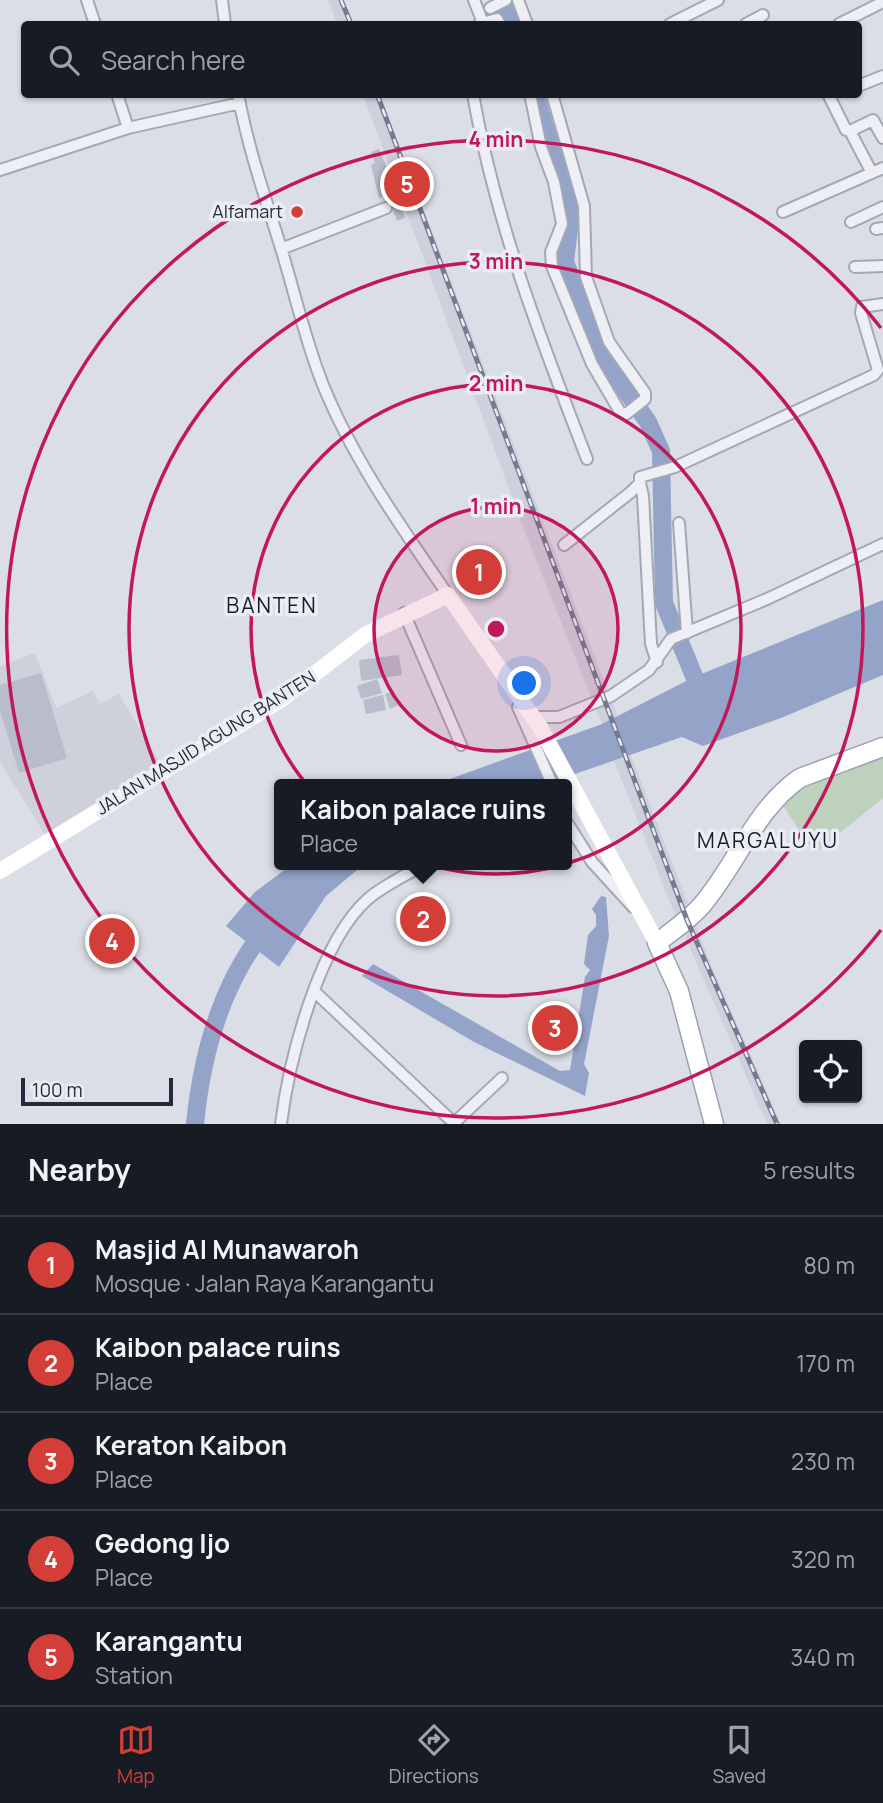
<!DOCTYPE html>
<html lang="en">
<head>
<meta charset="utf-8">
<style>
  :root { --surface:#171b24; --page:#242831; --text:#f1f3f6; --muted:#9ea1a6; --line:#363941; --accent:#d33e39 }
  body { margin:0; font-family:Manrope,sans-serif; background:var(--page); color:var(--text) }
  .controls { position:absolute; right:21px; bottom:21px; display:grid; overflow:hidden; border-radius:7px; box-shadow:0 2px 5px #0004 }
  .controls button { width:63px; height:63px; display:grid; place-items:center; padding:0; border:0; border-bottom:2px solid var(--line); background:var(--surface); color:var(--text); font:35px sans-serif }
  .scale { position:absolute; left:21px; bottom:18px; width:152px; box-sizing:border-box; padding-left:7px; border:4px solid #25293d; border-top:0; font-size:19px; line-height:24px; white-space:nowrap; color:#25293d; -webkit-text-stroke:5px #ebedf4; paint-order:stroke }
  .you { position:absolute; left:525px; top:684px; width:24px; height:24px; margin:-18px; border:5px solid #fff; border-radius:50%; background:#1a73e8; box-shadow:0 0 0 10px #1a73e833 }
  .badge { display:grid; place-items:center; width:46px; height:46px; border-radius:50%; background:var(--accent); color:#fff; font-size:23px; font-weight:700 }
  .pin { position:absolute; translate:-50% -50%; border:4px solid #fff; box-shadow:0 2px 7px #0006 }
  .popup { position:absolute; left:274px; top:779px; width:298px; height:91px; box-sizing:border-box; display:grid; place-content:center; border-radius:7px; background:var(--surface); filter:drop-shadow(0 2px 5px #0005); font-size:23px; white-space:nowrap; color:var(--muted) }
  .popup b { font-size:26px; color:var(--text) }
  .popup::after { content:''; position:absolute; left:50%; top:100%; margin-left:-14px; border:14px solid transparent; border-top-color:var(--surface) }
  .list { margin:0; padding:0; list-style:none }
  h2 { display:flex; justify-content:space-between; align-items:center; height:91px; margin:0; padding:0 28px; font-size:30px }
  h2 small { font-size:23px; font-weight:400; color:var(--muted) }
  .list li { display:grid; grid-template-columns:46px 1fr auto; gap:21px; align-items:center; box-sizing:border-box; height:98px; padding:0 28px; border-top:2px solid var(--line) }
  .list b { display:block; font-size:26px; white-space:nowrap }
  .list p { margin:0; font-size:23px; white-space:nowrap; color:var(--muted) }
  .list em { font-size:23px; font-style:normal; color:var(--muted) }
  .icon { flex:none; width:38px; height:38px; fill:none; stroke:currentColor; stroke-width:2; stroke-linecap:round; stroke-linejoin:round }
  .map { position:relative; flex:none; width:883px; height:1124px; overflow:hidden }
  .search { position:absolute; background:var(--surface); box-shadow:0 2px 5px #0004; left:21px; right:21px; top:21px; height:77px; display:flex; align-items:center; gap:18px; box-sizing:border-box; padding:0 24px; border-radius:7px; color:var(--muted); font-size:26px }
  .sheet { height:581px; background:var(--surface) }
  nav { display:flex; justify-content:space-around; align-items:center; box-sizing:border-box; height:98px; border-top:2px solid var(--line); background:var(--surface); font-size:19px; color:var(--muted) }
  nav a { display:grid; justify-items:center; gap:4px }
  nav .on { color:var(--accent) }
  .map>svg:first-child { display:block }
  .built { fill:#ced0dc }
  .green { fill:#bed1bc }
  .water { fill:#94a4c9 }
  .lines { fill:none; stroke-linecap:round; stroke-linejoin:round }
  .river { stroke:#94a4c9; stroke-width:18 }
  .building { fill:#b9bcca }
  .street-casing { stroke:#a5a8b4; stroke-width:14 }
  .primary-casing { stroke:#9ba0b3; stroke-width:21 }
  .street { stroke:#eeeff5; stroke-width:10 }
  .secondary { stroke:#fff; stroke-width:16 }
  .primary { stroke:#fff; stroke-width:18 }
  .rail-casing { stroke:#757a91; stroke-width:5 }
  .rail { stroke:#ebedf4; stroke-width:2.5; stroke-dasharray:8; stroke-linecap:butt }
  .ring { fill:none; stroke:#c2185b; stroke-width:3.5 }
  .poi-dot { fill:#d33e39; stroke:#ebedf4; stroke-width:2.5 }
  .labels { text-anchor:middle; stroke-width:7; stroke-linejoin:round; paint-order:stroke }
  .poi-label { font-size:18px; fill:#25293d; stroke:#ebedf4; text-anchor:end }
  .street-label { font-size:18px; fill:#25293d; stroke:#ebedf4 }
  .quarter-label { font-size:21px; letter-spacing:2px; fill:#181b2e; stroke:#ebedf4 }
  .centre { fill:#c2185b; stroke:#ebedf4; stroke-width:3.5 }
  .ring-label { font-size:21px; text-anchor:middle; font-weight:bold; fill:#c2185b; stroke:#ebedf4; stroke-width:7; stroke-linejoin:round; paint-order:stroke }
</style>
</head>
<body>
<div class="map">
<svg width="883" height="1124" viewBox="0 0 883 1124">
  <rect width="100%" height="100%" fill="#dcdee7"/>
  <path class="built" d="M 328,0 L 344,0 L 353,24 L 337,24 Z
    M 363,95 L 380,95 L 618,717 L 602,724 L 528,540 Z
    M 35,653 L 56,708 L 93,691 L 100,704 L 119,694 L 169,777 L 52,846 L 0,762 L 0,666 Z
    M 631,755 L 714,972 L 781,1124 L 767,1124 L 671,905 L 614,761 Z"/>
  <path class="green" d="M 883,758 L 883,798 L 815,853 L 780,801 L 797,785 Z"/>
  <path class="water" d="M 883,600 L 883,675 L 781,718 L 703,746 L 682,737 L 546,784 L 436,784 L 602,724 L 694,677 Z
    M 291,865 L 363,865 L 326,896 L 279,967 L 226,926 L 255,892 Z
    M 601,896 L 606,897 L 609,936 L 584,1064 L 589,1073 L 585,1096 L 474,1042 L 362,976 L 373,964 L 560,1071 L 570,1070 L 585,977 L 590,970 L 584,964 L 588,935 L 596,926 L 596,915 L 592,909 Z"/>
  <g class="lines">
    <path class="river" d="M 502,0 L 513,24
      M 535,94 L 571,213 L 565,262 L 602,356 L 648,422 L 661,451 L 664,603 L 703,698
      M 195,1124 C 202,1053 221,983 267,927"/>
  </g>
  <path class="building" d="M 379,149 L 397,192 L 379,198 L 371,165 L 375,163 L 371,152 Z
    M 398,200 L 405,218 L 397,221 L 390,203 Z
    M 497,552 L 505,581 L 461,593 L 453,564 Z
    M 399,655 L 402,675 L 361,681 L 359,660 Z
    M 41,673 L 67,758 L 19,773 L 0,711 L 0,685 Z
    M 377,679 L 382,693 L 361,699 L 357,686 Z
    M 394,691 L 399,705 L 390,709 L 385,694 Z
    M 383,695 L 386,710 L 366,714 L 363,700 Z"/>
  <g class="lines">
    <defs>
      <path id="street" d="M 87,0 L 95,24
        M 222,0 L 225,24
        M 474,0 L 483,23
        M 518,0 L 527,24
        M 490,8 L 506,0
        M 479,24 L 497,19 L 500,24
        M 670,24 L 718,0
        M 746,24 L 763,15
        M 839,24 L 883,2
        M 858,86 L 883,76
        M 117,94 L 128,128
        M 238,94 C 248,148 265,197 281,248 C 295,294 305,340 323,385 C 354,461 402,528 448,595
        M 473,94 C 495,221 541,340 587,459
        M 530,94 L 541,147 L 554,182 L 562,224 L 551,252 L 552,266 L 592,364 L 620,412 L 626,414 L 645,399 L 645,393 L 609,342 L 586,277 L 584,206 L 552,94
        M 828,94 L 846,130 L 850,131 L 873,120 L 883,138
        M 850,131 L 872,173
        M 0,170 L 128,128 L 240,103
        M 783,212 L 883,168
        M 851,222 L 883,207
        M 876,229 L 883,228
        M 281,249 L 386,208
        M 855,267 L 883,266
        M 640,483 L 643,496 L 651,644 L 657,662
        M 679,523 L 687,633
        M 564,545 L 631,492 L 640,483 L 640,477 L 675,467 L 874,375 L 878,370 L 861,313 L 862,307 L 883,304
        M 404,613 L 461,745
        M 518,707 L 552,784
        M 534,717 L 559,717 L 611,696 L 649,670 L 671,639 L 767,599 L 883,544
        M 566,821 L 592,862 L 633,907
        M 315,992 L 455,1124
        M 281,1124 C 289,1060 319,941 369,898 C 385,885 405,875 424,865
        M 453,1124 L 502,1078"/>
      <path id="primary" d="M 714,1124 L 679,991 L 657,943 C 672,931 689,920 702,905 C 737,864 755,809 800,778 L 883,747"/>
    </defs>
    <use href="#street" class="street-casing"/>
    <use href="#primary" class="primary-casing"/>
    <use href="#street" class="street"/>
    <path class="secondary" d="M 0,871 L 282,699 L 365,635 L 448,595 L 540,727 L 657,943"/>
    <use href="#primary" class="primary"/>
    <defs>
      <path id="rail" d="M 341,0 L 351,24
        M 377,94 L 687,920 L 777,1124"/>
    </defs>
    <use href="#rail" class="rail-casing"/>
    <use href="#rail" class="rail"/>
  </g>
  <circle cx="496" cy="629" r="122" fill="#c2185b" fill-opacity=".12"/>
  <g class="ring">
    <circle cx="496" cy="629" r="122"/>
    <circle cx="496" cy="629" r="245"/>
    <circle cx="496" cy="629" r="367"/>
    <path d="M881 930A489 489 0 1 1 881 328"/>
  </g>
  <circle class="poi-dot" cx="297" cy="212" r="7"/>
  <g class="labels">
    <g class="poi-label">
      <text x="283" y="218">Alfamart</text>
    </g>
    <g class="street-label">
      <text transform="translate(206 743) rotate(-32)" y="6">JALAN MASJID AGUNG BANTEN</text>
    </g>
    <g class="quarter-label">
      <text x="272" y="613">BANTEN</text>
      <text x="768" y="848">MARGALUYU</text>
    </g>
  </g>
  <circle cx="496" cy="629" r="10" class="centre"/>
  <g class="ring-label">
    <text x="496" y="147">4 min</text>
    <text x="496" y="269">3 min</text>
    <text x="496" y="391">2 min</text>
    <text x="496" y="514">1 min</text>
  </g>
</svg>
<div class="controls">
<button><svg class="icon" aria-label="locate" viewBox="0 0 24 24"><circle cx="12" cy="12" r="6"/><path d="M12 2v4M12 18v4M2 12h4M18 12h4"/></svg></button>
</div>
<div class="scale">100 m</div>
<div class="you"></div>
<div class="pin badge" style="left:479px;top:572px">1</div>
<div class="pin badge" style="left:423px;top:919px">2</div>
<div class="popup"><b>Kaibon palace ruins</b>Place</div>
<div class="pin badge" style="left:555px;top:1028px">3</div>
<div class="pin badge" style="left:112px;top:941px">4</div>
<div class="pin badge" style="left:407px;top:184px">5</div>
<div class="search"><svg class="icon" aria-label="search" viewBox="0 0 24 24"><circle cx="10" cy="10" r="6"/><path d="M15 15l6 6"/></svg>Search here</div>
</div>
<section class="sheet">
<h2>Nearby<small>5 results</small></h2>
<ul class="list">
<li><span class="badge">1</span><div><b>Masjid Al Munawaroh</b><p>Mosque · Jalan Raya Karangantu</p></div><em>80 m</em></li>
<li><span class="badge">2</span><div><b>Kaibon palace ruins</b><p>Place</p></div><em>170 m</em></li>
<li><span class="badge">3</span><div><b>Keraton Kaibon</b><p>Place</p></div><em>230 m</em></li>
<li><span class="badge">4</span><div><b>Gedong Ijo</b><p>Place</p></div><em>320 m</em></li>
<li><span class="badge">5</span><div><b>Karangantu</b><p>Station</p></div><em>340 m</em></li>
</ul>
</section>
<nav>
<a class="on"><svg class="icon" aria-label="map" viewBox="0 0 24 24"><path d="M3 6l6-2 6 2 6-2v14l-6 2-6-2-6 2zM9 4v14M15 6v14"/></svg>Map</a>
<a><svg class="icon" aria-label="directions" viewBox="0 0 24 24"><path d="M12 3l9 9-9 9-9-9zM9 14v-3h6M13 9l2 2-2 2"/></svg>Directions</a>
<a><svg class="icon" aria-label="saved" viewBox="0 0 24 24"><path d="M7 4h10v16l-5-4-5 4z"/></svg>Saved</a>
</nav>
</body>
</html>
